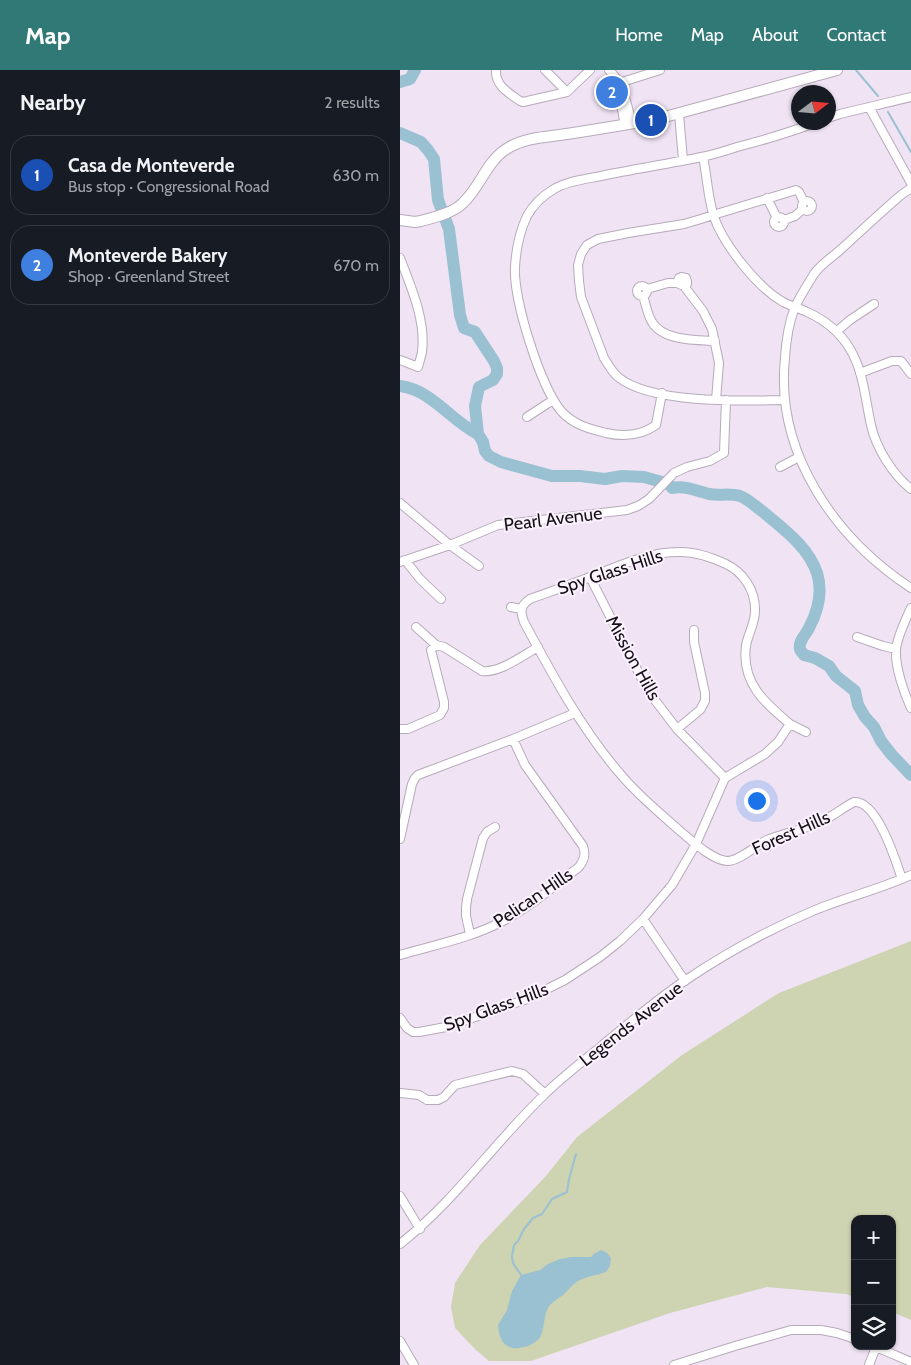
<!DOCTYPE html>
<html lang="en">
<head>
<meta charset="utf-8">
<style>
  :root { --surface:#171b24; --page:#20242c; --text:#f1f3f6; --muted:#9ea1a6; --line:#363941; --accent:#307977 }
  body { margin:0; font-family:Cabin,sans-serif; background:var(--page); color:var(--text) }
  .controls { position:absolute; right:15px; bottom:15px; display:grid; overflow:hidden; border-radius:10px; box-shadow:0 1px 4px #0004 }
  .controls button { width:45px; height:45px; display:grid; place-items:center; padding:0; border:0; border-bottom:1px solid var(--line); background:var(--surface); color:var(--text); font:25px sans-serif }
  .compass { position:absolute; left:391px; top:15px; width:45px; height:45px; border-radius:50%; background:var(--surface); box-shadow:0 1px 4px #0004; rotate:74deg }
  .you { position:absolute; left:356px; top:730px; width:18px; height:18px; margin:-12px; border:4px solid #fff; border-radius:50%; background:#1a73e8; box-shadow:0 0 0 8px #1a73e833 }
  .badge { display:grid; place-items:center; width:32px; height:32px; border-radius:50%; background:var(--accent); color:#fff; font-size:16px; font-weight:700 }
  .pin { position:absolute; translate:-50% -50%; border:2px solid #fff; box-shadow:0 1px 5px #0006 }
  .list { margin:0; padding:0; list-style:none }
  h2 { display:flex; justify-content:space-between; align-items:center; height:65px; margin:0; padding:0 20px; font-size:21px }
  h2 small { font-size:16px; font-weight:400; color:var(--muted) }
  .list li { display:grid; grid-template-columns:32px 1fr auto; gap:15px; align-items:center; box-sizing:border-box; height:80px; margin:0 10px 10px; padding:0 10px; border:1px solid var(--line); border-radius:20px }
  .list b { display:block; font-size:19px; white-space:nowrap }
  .list p { margin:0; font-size:16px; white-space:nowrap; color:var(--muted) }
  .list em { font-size:16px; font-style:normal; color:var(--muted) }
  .icon { flex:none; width:28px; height:28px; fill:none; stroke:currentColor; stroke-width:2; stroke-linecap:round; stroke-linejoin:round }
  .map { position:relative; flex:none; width:511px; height:1295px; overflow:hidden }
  header { display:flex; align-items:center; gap:30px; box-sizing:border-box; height:70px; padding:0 25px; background:var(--accent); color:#fff }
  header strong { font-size:24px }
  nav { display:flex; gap:28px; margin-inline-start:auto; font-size:18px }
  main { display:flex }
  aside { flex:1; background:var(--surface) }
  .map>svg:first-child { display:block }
  .green { fill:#ced3b1 }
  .water { fill:#9ac1d2 }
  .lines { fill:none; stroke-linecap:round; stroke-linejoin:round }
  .stream { stroke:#9ac1d2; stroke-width:2 }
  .river { stroke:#9ac1d2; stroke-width:12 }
  .minor-casing { stroke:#b7aaba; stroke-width:10 }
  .secondary-casing { stroke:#b7aaba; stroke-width:12 }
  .minor { stroke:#fff; stroke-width:8 }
  .secondary { stroke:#fff; stroke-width:10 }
  .labels { text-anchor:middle; stroke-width:4; stroke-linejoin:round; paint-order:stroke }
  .street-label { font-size:18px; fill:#151116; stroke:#fcf2ff }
</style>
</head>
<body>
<header>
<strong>Map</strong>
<nav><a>Home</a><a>Map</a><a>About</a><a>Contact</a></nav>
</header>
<main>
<aside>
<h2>Nearby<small>2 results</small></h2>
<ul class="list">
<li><span class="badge" style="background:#1a4fb4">1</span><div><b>Casa de Monteverde</b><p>Bus stop · Congressional Road</p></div><em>630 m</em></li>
<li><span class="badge" style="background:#3f7fe0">2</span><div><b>Monteverde Bakery</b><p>Shop · Greenland Street</p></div><em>670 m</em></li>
</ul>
</aside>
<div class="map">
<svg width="511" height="1295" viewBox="0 0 511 1295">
  <rect width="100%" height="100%" fill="#f0e3f4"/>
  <path class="green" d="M 511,871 L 511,1250 L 492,1242 L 492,1149 L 455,1149 L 455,1227 L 446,1224 L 367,1217 L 270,1243 L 131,1291 L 89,1291 L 75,1279 L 55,1258 L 51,1237 L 55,1213 L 80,1175 L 146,1106 L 177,1067 L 282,985 L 379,923 Z"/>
  <path class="water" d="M 201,1180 L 207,1183 L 211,1188 L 210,1196 L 206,1202 C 198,1205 188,1206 180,1210 C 173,1213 169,1220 163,1225 C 159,1228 154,1231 151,1234 C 141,1245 147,1260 138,1270 C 134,1273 129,1276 124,1277 C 106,1282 99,1271 98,1255 L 107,1240 L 112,1221 L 121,1205 L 140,1200 L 148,1194 L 160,1189 L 171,1187 L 191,1187 L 194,1184 Z"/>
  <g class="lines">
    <path class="stream" d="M 456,0 L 478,26
      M 488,42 L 511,82
      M 121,1205 L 113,1193 L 112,1186 L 114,1175 L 118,1171 L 124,1159 L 133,1148 L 142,1144 L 152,1129 L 167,1122 L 169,1109 L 176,1084"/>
    <path class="river" d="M 0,12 L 10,9 L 15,0
      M 0,63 L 21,72 L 28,80 L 34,89 L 38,130 L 49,159 L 60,245 L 64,258 L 75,262 L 94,291 L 97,298 L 97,304 L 93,310 L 79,317 L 75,336 L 78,364 L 83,372 L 85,381 L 89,386 L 101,392 L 152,406 L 180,406 L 205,409 L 222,406 L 244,407 L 269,414 L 272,418 C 285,415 297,421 309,424 C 319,426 330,423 340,426 C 348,429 355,436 362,441 C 383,459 408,476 417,503 C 423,522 418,541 409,558 C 406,564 398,572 400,579 C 400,581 403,583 404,585 L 415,588 L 429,596 L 436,606 L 455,621 L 458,635 L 465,647 L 474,657 L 481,671 L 491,684 L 511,705
      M 0,316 C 32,320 51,351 78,364"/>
    <defs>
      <path id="minor" d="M 96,0 C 95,16 109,23 120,31 L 123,32 L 167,22 L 190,0
        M 145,0 L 167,22
        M 209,0 C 224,14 227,35 232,54
        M 219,13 L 260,0
        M 219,13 L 218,19 L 225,55
        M 469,37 L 511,113
        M 279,44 L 283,90
        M 428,48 L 440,44 L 511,27
        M 303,87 C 307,106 308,129 314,147 C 324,175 357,217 383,232 C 391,236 399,238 407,242 C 425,250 440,262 450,279 C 464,303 465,328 471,355 C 476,378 493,405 511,419
        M 511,118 L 501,125 C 480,143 460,162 439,181 C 431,188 420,195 414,204 C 408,214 400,226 395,237 C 389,252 386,272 385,288 C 375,383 435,468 511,518
        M 367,128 L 377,148
        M402 136a5 5 0 1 1 10 0a5 5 0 1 1-10 0Z
        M374 152a5 5 0 1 1 10 0a5 5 0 1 1-10 0Z
        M 384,150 L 395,146 L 403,139
        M 0,188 C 11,217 26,250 22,282 C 21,287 19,293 18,297 L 0,290
        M 284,216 L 287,214 L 287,211 L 286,208 L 281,207 L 279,208 L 277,213 L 284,216 L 303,241 L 312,259 L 319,293 L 316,330
        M237 221a5 5 0 1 1 10 0a5 5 0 1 1-10 0Z
        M 247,219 L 268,213 L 277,213
        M 243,226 C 246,234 247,244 252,252 C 263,271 296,270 315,271
        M 437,261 L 450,250 L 474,234
        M 460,303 L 492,291 L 501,291 L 511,304
        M 262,323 L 256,355 C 242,365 224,367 206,363 C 190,359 174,355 162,342 C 141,319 113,229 115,197 C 116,180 120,161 127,146 C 133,135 144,125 154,119 C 167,111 186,109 201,106 C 234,99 268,94 301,87 C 313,85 325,81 337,77 C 364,70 391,62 417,52
        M 385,330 C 342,331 251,334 218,307 C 212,302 208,294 204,288 L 181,227 L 179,211 L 178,195 L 181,184 L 187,175 L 198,169 L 228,163 L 284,154 L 301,149 L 313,145 L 396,120 L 399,122 L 404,132
        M 127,347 L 153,330
        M 380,397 L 399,387
        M 0,433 L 50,475 L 79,496
        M 5,490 L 20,509 L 41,529
        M 0,492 L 50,475 L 98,455 L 227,440 L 238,436 L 249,429 L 274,403 L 287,397 L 310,391 L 324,383 L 326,330
        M 190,507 L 248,621 L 277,659 L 325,708
        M 111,537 L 121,539
        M 511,538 C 506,549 497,567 496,580 C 495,597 504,623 511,638
        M 16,557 L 36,575
        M 457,567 L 483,576 L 496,579
        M 390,654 L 406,662
        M 0,659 L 8,659 L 40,645 L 44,638 L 44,632 L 31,580 L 36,575 L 44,577 L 82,601 C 100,603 122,586 138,577
        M 277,659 L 300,640 L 305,631 L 305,623 L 294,572 L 294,560
        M 0,769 L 12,714 L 15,708 L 18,705 L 113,669 L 175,643
        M 243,849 L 285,911
        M 70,864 L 66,846 L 66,838 L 67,829 L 83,768 L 87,762 L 95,757
        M 0,885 C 34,875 71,868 103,851 C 130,837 154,816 179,797 C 184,790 186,785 183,776 L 125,695 L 113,669
        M 0,948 L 7,958 L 13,962 L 19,962 L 46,957 L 127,929 L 165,910 L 200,887 L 220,871 L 243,849 L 272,815 L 296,774 L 325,708 L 365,684 L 378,672 L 390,654 C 365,633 341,613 346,576 C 348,563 356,552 355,539 C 355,520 343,502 326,494 C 311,487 295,481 278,482 C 250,482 221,495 195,505 C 173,514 152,521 130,529 C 120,536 120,541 124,552 C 153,606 182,660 222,706 C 239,726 260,743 280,761 C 291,770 312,790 327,791 C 340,791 356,775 367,770 C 384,763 402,760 418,753 C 431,748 442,738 454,732 C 477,730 496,791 502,809
        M 0,1023 L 19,1025 L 27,1030 L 38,1030 L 44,1027 L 55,1015 L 112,1001 L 123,1004 L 145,1024
        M 0,1126 L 20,1159
        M 0,1174 C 55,1131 94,1073 144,1025 C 163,1006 185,990 205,973 C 231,952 257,929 286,910 C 326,883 370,859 415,840 C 447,827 480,819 511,805
        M 0,1271 L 14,1295
        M 474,1276 L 511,1292
        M 274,1295 L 335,1276 L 391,1260 L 421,1260 L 437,1263 L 455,1269
        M 469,1295 L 476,1277"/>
      <path id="secondary" d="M 0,150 L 15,152 L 21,151 C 35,147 53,143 63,133 C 81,116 87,90 108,78 C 126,67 148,67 167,64 C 199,59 230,54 261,48 L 437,0"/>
    </defs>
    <use href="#minor" class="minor-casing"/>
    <use href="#secondary" class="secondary-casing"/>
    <use href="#minor" class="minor"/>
    <use href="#secondary" class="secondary"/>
  </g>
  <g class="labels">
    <g class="street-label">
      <text transform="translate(153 449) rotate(-7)" y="6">Pearl Avenue</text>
      <text transform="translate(210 502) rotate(-18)" y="6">Spy Glass Hills</text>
      <text transform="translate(233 588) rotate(61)" y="6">Mission Hills</text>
      <text transform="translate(391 763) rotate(-24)" y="6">Forest Hills</text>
      <text transform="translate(133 828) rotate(-34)" y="6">Pelican Hills</text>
      <text transform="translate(96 937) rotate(-20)" y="6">Spy Glass Hills</text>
      <text transform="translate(231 954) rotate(-38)" y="6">Legends Avenue</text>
    </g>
  </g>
</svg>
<div class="controls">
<button>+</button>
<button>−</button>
<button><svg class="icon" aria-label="layers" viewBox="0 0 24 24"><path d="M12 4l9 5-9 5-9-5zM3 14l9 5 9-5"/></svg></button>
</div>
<svg class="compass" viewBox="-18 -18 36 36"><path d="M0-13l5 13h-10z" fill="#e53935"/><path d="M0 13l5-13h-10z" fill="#9ea1a6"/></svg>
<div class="you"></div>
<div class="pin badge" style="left:251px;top:50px;background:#1a4fb4">1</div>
<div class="pin badge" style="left:212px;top:22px;background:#3f7fe0">2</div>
</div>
</main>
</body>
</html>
